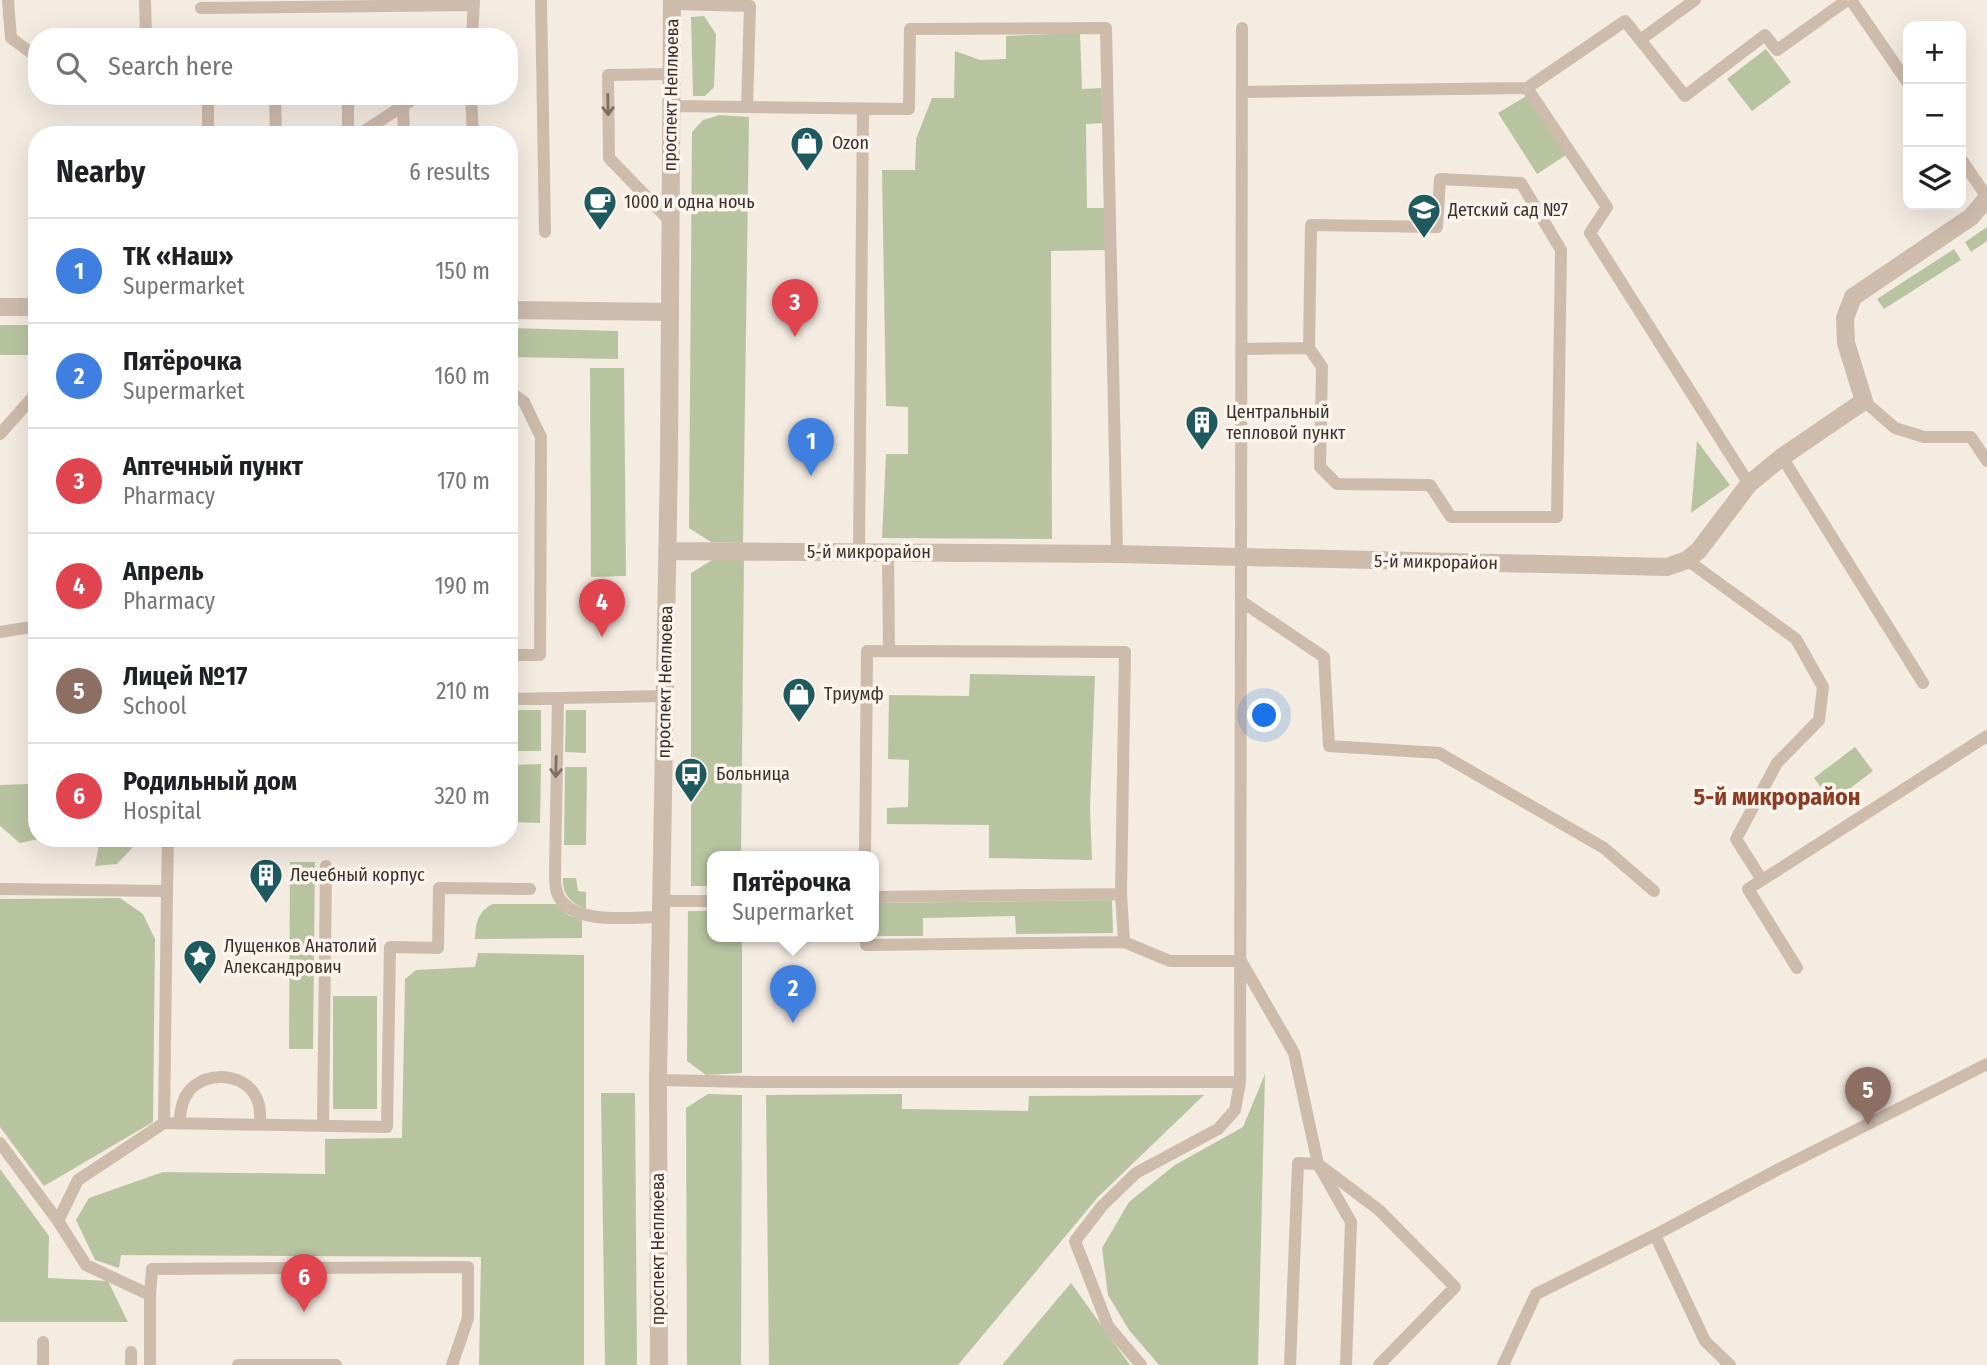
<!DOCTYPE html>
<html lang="en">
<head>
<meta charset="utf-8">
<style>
  :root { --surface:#fff; --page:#f2f2f2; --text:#202124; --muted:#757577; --line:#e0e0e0; --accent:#1f5a5e }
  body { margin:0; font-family:"Fira Sans Condensed",sans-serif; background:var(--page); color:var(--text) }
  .controls { position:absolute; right:21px; top:21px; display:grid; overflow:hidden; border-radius:14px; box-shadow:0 7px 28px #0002 }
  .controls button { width:63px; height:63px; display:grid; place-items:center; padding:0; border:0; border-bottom:2px solid var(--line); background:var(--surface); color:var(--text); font:35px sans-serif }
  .you { position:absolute; left:1265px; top:716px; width:24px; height:24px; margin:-18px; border:5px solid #fff; border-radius:50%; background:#1a73e8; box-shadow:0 0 0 10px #1a73e833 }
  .badge { display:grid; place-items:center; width:46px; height:46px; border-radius:50%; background:var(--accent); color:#fff; font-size:23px; font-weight:700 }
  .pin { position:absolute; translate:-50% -58px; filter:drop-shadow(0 2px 4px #0008) }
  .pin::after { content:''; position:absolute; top:37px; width:24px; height:21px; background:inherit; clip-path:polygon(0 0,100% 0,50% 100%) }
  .popup { position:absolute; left:707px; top:851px; width:172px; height:91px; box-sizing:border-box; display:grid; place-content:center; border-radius:14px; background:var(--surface); filter:drop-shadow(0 2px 5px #0005); font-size:23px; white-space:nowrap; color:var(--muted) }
  .popup b { font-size:26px; color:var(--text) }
  .popup::after { content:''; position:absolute; left:50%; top:100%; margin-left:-14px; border:14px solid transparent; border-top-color:var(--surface) }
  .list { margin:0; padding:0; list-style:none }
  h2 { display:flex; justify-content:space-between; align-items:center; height:91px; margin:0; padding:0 28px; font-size:30px }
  h2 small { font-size:23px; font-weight:400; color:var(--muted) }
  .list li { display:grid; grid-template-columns:46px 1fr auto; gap:21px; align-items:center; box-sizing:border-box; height:105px; padding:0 28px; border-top:2px solid var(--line) }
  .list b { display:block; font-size:26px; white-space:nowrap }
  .list p { margin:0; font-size:23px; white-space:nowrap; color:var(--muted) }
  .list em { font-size:23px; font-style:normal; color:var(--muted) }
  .icon { flex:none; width:38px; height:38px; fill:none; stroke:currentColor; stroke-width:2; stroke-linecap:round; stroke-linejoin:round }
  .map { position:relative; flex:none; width:1987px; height:1365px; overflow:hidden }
  .search { position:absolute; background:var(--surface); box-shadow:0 7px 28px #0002; left:28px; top:28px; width:490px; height:77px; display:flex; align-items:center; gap:18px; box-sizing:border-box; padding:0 24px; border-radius:28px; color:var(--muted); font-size:26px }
  .panel { position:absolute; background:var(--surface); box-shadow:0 7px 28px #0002; left:28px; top:126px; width:490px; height:721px; border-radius:28px }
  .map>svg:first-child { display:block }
  .green { fill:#b8c4a0 }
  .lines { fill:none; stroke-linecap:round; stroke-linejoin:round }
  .lane { stroke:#cdbbac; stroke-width:12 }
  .street { stroke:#cdbbac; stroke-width:18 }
  .oneway { stroke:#7d6f65 }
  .labels { text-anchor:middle; stroke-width:7; stroke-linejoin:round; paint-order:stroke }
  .street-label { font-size:18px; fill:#3b302b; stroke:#fbf5ee }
  .poi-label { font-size:18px; fill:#3b302b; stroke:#fbf5ee; text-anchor:start }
  .district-label { font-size:24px; font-weight:bold; fill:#8c3b22; stroke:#fbf5ee }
</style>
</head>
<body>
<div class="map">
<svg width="1987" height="1365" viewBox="0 0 1987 1365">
  <rect width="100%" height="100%" fill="#f4ebe1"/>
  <path class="green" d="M 704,16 L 716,34 L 714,87 L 705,96 L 693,96 L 691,17 Z
    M 1080,33 L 1082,89 L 1101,88 L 1105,123 L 1086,124 L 1087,208 L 1106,208 L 1106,250 L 1051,251 L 1052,539 L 882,538 L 886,454 L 908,454 L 908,407 L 886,406 L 882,170 L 915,170 L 916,139 L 932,98 L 954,98 L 955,51 L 980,60 L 1006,59 L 1006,36 Z
    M 1766,49 L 1791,82 L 1752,111 L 1727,79 Z
    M 1528,95 L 1566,155 L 1537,174 L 1498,113 Z
    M 720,115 L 749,117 L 743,543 L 711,542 L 689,528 L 692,132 L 703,120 Z
    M 1987,227 L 1987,241 L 1971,252 L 1965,242 Z
    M 1954,249 L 1961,260 L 1884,309 L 1877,299 Z
    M 0,325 L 37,325 L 37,355 L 0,355 Z
    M 509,328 L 618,331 L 618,359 L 509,357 Z
    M 590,368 L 624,368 L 626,576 L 591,577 Z
    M 1697,441 L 1730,485 L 1691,513 Z
    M 714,559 L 744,559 L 741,857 L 712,857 L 712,886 L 691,886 L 691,573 Z
    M 970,674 L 1095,676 L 1090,808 L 1092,860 L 989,858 L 989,825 L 887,824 L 887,808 L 908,807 L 909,760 L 888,759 L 889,695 L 969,696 Z
    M 515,710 L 541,710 L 541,751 L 514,751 Z
    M 566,710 L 586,710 L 586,753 L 565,752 Z
    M 1855,747 L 1873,771 L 1832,802 L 1814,778 Z
    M 541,764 L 540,823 L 509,822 L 509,767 L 512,765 Z
    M 565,767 L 587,767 L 586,845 L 564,845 Z
    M 28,784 L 37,790 L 37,838 L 43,838 L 20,843 L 0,826 L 0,785 Z
    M 100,838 L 142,838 L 117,864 L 95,866 Z
    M 290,862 L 315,862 L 313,1049 L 289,1049 Z
    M 563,878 L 576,878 L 578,891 L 586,892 L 586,909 C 571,903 562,895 563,878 Z
    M 120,898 L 143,914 L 155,939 L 153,1122 L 44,1186 L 0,1127 L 0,899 Z
    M 1112,900 L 1113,933 L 1016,934 L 1015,916 L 923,918 L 923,936 L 874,936 L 874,903 Z
    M 492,904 L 557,904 L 568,915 L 582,920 L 582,938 L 475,939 C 476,923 477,913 492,904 Z
    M 688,911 L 712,911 L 712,937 L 742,937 L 742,1073 L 706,1075 L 687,1061 Z
    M 478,953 L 584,955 L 584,1365 L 479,1365 L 481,1257 L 121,1255 L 119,1268 L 95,1260 L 76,1220 L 89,1198 L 163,1172 L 325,1174 L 325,1139 L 402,1138 L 405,979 L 416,970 L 475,967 Z
    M 333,996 L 377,996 L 377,1109 L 333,1109 Z
    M 1265,1074 L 1258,1365 L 1159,1365 L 1129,1330 L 1108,1295 L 1102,1248 L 1129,1202 L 1175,1165 L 1243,1127 Z
    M 601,1093 L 635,1093 L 637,1365 L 605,1365 Z
    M 708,1094 L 742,1095 L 741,1365 L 687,1365 L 686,1108 Z
    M 902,1094 L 902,1109 L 1028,1111 L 1029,1096 L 1204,1095 L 1098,1197 L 958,1365 L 769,1365 L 766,1095 Z
    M 0,1169 L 49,1236 L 48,1278 L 108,1281 L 128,1322 L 0,1322 Z
    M 1071,1283 L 1130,1365 L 1002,1365 Z"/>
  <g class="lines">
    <path class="lane" d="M 8,0 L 11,38 L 37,57
      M 145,0 L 146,37
      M 541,0 L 545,232
      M 1851,0 L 1908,83
      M 672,4 L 750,6 L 747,107
      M 201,8 L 474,5
      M 472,37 L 474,0
      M 1640,40 L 1695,0
      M 1527,88 L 1607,207 L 1590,233 L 1749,484
      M 1242,92 L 1527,88 L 1625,21 L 1685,96 L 1765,35 L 1777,50 L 1847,0
      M 275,96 L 276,135
      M 348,96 L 348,135
      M 471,96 L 473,135
      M 403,106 L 404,135
      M 671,106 L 909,109 L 910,29 L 1106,28 L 1117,554
      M 208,135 L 208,96
      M 358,135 L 418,96
      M 1961,159 L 1987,197
      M 670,221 L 609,158 L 608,75 L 671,74
      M 1242,349 L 1309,348 L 1311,225 L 1437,227 L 1440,179 L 1521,183 L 1561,250 L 1557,517 L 1451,517 L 1430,485 L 1337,484 L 1320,467 L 1322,367 L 1309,348
      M 509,391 L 524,402 L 541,437 L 540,655 L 509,655
      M 1864,401 L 1895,428 L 1924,437 L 1971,437 L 1987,461
      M 0,434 L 32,398 L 37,398
      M 1782,457 L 1923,683
      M 859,552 L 863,109
      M 888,552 L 889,651
      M 1687,560 L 1796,639 L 1823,687 L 1819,720 L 1777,763 L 1736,839 L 1762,880
      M 1241,601 L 1324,657 L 1329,746 L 1439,753 L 1604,848 L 1654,891
      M 0,632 L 37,626
      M 509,699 L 665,696
      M 558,699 L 555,874 C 555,881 555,889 558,895 C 572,926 632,917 660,917
      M 865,857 L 867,651 L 1125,652 L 1121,894 L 874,897
      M 0,889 L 167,891 L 164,1123 L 387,1127 L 390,947 L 438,948 L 439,888 L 530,889
      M 167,891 L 168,838
      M 1121,894 L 1124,942 L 1170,961 L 1241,961 L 1294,1053 L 1318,1164 L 1351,1222 L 1346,1365
      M 660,901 L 712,901
      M 866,937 L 866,945 L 1124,942
      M 1797,968 L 1748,889 L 1987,736
      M 658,1080 L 753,1082 L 1240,1082
      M 179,1123 C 181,1112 181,1101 189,1091 C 207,1069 249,1073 258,1102 C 261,1109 260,1118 260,1125
      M 323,1126 L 326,866
      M 0,1143 L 58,1221 L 86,1265 L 150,1295
      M 58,1221 L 78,1180 L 164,1123
      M 1655,1235 L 1705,1341 L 1730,1365
      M 43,1342 L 43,1365
      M 131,1352 L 131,1365
      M 150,1365 L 150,1295 L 152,1269 L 468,1267 L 468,1318 L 452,1365
      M 238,1365 L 336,1365
      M 1141,1365 L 1108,1326 L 1075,1241 L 1102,1206 L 1136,1173 L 1218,1129 L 1235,1110 L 1240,1082 L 1242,28
      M 1290,1365 L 1298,1163 L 1318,1164 L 1379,1210 L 1455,1287 L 1379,1365
      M 1503,1365 L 1536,1294 L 1655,1235 L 1777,1170 L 1987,1064"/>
    <path class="street" d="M 0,307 L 37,307
      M 509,310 L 670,312
      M 667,551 L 1117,554 L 1667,567 L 1687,560 L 1699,550 L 1749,484 L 1782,457 L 1864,401 L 1846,343 L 1845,318 L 1853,297 L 1971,217 L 1987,198
      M 659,1365 L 658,1080 L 669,459 L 672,0"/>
  </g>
  <defs><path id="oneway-shaft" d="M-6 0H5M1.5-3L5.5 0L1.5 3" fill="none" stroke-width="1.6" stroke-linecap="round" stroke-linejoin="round" transform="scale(1.75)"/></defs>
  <g class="oneway">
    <use href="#oneway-shaft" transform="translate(608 105) rotate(89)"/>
    <use href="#oneway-shaft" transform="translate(556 767) rotate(91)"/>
  </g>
  <defs>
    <symbol id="shop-pin" viewBox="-11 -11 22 30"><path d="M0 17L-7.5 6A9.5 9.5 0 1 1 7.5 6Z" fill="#1f5a5e" stroke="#fbf5ee"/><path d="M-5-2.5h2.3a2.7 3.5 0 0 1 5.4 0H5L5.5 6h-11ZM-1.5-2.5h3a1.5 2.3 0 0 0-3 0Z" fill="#fff"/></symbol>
    <symbol id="cafe-pin" viewBox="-11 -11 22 30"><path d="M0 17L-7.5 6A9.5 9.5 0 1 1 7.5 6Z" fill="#1f5a5e" stroke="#fbf5ee"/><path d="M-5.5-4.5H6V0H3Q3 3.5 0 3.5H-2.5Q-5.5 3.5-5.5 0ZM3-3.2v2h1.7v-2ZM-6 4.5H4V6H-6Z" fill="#fff"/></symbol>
    <symbol id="school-pin" viewBox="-11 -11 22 30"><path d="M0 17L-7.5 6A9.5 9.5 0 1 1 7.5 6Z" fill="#1f5a5e" stroke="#fbf5ee"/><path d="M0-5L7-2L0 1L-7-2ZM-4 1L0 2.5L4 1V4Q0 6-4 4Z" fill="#fff"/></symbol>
    <symbol id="building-pin" viewBox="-11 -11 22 30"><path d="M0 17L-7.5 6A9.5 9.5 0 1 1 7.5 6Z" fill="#1f5a5e" stroke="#fbf5ee"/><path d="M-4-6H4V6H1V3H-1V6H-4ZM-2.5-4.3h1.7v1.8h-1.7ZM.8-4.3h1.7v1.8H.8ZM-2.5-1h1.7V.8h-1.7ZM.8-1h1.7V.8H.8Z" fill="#fff"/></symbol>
    <symbol id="bus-pin" viewBox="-11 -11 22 30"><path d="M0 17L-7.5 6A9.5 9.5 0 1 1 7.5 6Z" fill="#1f5a5e" stroke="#fbf5ee"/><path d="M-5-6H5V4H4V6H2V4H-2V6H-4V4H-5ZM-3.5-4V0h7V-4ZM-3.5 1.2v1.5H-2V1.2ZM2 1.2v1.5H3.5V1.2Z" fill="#fff"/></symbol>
    <symbol id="sight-pin" viewBox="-11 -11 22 30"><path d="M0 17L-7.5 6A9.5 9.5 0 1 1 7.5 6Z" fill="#1f5a5e" stroke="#fbf5ee"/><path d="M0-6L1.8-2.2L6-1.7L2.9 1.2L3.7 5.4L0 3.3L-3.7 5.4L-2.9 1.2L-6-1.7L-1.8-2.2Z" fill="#fff"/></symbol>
  </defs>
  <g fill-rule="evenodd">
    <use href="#shop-pin" x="788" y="124" width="38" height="52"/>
    <use href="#cafe-pin" x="581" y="183" width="38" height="52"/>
    <use href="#school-pin" x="1405" y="191" width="38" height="52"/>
    <use href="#building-pin" x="1183" y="403" width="38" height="52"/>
    <use href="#shop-pin" x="780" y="675" width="38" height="52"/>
    <use href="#bus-pin" x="672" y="755" width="38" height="52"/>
    <use href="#building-pin" x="247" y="856" width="38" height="52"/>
    <use href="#sight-pin" x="181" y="937" width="38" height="52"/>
  </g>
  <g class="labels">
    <g class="street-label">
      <text transform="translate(671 95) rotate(-89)" y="6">проспект Неплюева</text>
      <text x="869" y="558">5-й микрорайон</text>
      <text transform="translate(1436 562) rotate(1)" y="6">5-й микрорайон</text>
      <text transform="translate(665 682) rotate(-89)" y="6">проспект Неплюева</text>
      <text transform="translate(658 1249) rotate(-90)" y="6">проспект Неплюева</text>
    </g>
    <g class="poi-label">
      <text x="832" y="149">Ozon</text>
      <text x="624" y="208">1000 и одна ночь</text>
      <text x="1448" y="216">Детский сад №7</text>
      <text x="1226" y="418">Центральный<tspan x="1226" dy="21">тепловой пункт</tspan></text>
      <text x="824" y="700">Триумф</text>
      <text x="716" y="780">Больница</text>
      <text x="290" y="881">Лечебный корпус</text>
      <text x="224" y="952">Лущенков Анатолий<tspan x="224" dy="21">Александрович</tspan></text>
    </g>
    <g class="district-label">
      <text x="1777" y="805">5-й микрорайон</text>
    </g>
  </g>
</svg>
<div class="controls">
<button>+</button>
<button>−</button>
<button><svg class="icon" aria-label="layers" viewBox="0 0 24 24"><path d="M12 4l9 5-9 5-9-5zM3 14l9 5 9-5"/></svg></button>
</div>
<div class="you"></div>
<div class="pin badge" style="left:811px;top:476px;background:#3f7fe0">1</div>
<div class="pin badge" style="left:793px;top:1023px;background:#3f7fe0">2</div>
<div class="popup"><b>Пятёрочка</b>Supermarket</div>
<div class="pin badge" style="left:795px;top:337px;background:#e0444e">3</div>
<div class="pin badge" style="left:602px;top:637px;background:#e0444e">4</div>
<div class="pin badge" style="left:1868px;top:1125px;background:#8d6e63">5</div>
<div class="pin badge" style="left:304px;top:1312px;background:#e0444e">6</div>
<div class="search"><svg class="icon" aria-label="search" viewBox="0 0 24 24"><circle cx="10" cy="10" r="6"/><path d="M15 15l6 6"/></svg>Search here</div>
<section class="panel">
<h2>Nearby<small>6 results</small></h2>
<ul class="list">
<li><span class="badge" style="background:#3f7fe0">1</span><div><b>ТК «Наш»</b><p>Supermarket</p></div><em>150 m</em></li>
<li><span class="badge" style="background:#3f7fe0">2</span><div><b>Пятёрочка</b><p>Supermarket</p></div><em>160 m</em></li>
<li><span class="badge" style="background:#e0444e">3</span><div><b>Аптечный пункт</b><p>Pharmacy</p></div><em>170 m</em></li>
<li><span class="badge" style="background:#e0444e">4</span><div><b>Апрель</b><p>Pharmacy</p></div><em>190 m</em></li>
<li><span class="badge" style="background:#8d6e63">5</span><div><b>Лицей №17</b><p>School</p></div><em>210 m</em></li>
<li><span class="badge" style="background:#e0444e">6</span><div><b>Родильный дом</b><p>Hospital</p></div><em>320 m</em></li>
</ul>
</section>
</div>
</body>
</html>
